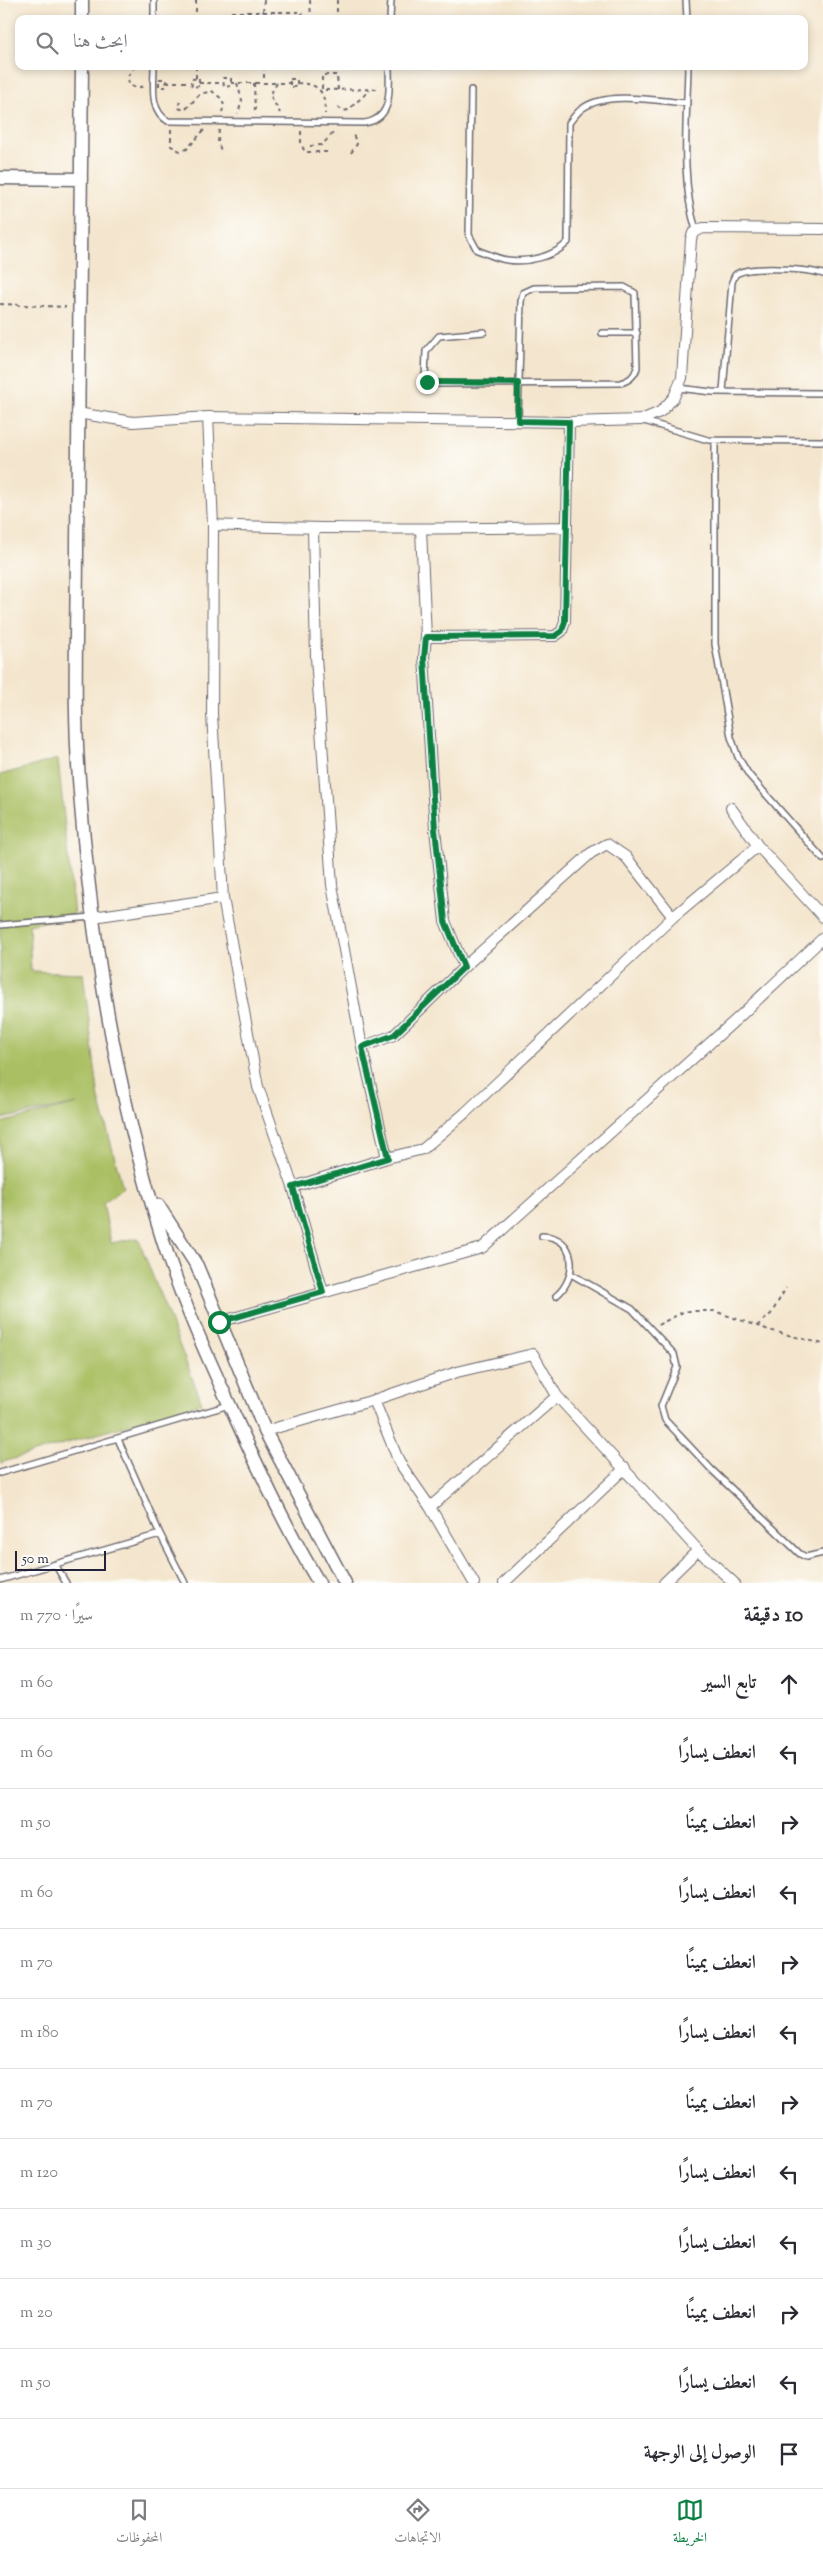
<!DOCTYPE html>
<html lang="ar">
<head>
<meta charset="utf-8">
<style>
  :root { --surface:#fff; --page:#f2f2f3; --text:#2b2b33; --muted:#7c7c81; --line:#e1e1e2; --accent:#0b8043 }
  body { margin:0; font-family:"Sorts Mill Goudy",Amiri,serif; background:var(--page); color:var(--text); direction:rtl }
  .scale { position:absolute; left:15px; bottom:12px; width:91px; box-sizing:border-box; padding-left:5px; border:2px solid #22223b; border-top:0; font-size:14px; line-height:18px; white-space:nowrap; color:#22223b; -webkit-text-stroke:4px #fdfcf7; paint-order:stroke }
  .stop { position:absolute; width:15px; height:15px; margin:-11px; border:4px solid #0b8043; border-radius:50%; background:#fff }
  .stop.end { background:#0b8043; border-color:#fff; box-shadow:0 1px 5px #0008 }
  .list { margin:0; padding:0; list-style:none }
  h2 { display:flex; justify-content:space-between; align-items:center; height:65px; margin:0; padding:0 20px; font-size:21px }
  h2 small { font-size:16px; font-weight:400; color:var(--muted) }
  .list li { display:grid; grid-template-columns:32px 1fr auto; gap:15px; align-items:center; box-sizing:border-box; height:70px; padding:0 20px; border-top:1px solid var(--line) }
  .list b { display:block; font-size:19px; white-space:nowrap }
  .list em { font-size:16px; font-style:normal; color:var(--muted) }
  .icon { flex:none; width:28px; height:28px; fill:none; stroke:currentColor; stroke-width:2; stroke-linecap:round; stroke-linejoin:round }
  .map { position:relative; flex:none; width:823px; height:1583px; overflow:hidden; direction:ltr }
  .search { position:absolute; background:var(--surface); box-shadow:0 2px 8px #0003; left:15px; right:15px; top:15px; height:55px; display:flex; align-items:center; gap:12px; box-sizing:border-box; padding:0 18px; border-radius:10px; color:var(--muted); font-size:19px }
  .sheet { height:905px; background:var(--surface) }
  nav { display:flex; justify-content:space-around; align-items:center; box-sizing:border-box; height:70px; border-top:1px solid var(--line); background:var(--surface); font-size:14px; color:var(--muted) }
  nav a { display:grid; justify-items:center; gap:2px }
  nav .on { color:var(--accent) }
  .map>svg:first-child { display:block }
  .green { fill:#aabf64; stroke:#667050 }
  .lines { fill:none; stroke-linecap:round; stroke-linejoin:round }
  .service-casing { stroke:#6c676e; stroke-width:8 }
  .minor-casing { stroke:#6c676e; stroke-width:12 }
  .tertiary-casing { stroke:#6c676e; stroke-width:15 }
  .path { stroke:#6c676e; stroke-width:2; stroke-dasharray:4 4; stroke-linecap:butt }
  .service { stroke:#fff; stroke-width:5 }
  .minor { stroke:#fff; stroke-width:10 }
  .tertiary { stroke:#fff; stroke-width:12 }
  .route { stroke:#0b8043; stroke-width:6 }
</style>
</head>
<body>
<div class="map">
<svg width="823" height="1583" viewBox="0 0 823 1583">
  <rect width="100%" height="100%" fill="#fdfcf7"/>
  <filter id="ink" filterUnits="userSpaceOnUse"><feTurbulence type="fractalNoise" baseFrequency=".02" numOctaves="2"/><feDisplacementMap in="SourceGraphic" scale="10" xChannelSelector="R" yChannelSelector="G"/><feConvolveMatrix kernelMatrix="1 2 1 2 8 2 1 2 1" color-interpolation-filters="sRGB"/></filter>
  <filter id="wash" filterUnits="userSpaceOnUse"><feTurbulence type="fractalNoise" baseFrequency=".0096" numOctaves="4" result="noise"/><feDisplacementMap in="SourceGraphic" scale="20" xChannelSelector="R" yChannelSelector="G"/><feGaussianBlur stdDeviation="1.12" result="paint"/><feColorMatrix in="noise" values="0 0 0 0 0 0 0 0 0 0 0 0 0 0 0 0 0 1.4 0 .05"/><feComposite in="paint" operator="in"/></filter>
  <g filter="url(#wash)">
    <rect width="100%" height="100%" fill="#f4e6ce"/>
    <path class="green" d="M 58,759 L 74,915 L 29,925 L 31,971 L 83,973 L 99,1099 L 123,1188 L 103,1203 L 111,1243 L 138,1238 L 202,1403 L 0,1463 L 0,1123 L 77,1104 L 0,1119 L 0,775 Z"/>
  </g>
  <g filter="url(#ink)">
    <g class="lines">
      <defs>
        <path id="service" d="M 154,0 L 154,19
          M 686,0 L 687,19
          M 390,19 L 391,0
          M 154,66 C 154,86 149,110 168,121 L 364,123 C 394,119 389,89 389,66
          M 688,66 C 687,120 680,179 696,230
          M 471,90 L 469,235 L 477,250 C 486,253 497,259 507,260 C 527,263 554,257 568,242 L 569,123 C 573,118 578,111 583,108 C 608,91 658,101 687,103
          M 484,332 L 439,336 L 426,351 L 425,380 L 433,384 L 620,383 C 629,381 634,377 637,368 L 635,293 L 624,287 L 534,288 L 523,293 L 521,301 L 518,421
          M 602,333 L 637,333
          M 678,388 L 712,392 L 823,393
          M 723,391 L 732,282 L 735,275 C 747,265 807,269 823,274
          M 644,421 L 708,440 L 823,441
          M 715,440 L 715,644 L 731,737 L 738,757 L 749,775 L 823,859
          M 0,925 L 92,917
          M 542,1236 C 577,1236 579,1277 556,1296
          M 571,1274 L 632,1309 L 674,1354 L 677,1367 L 661,1406 L 665,1420 L 711,1469 L 800,1554 L 806,1557 L 823,1553
          M 118,1439 L 160,1534 L 185,1583
          M 0,1473 L 229,1405
          M 55,1564 L 66,1583
          M 0,1580 L 160,1534"/>
        <path id="minor" d="M 77,413 L 133,422 L 208,417 L 569,422 L 641,420 L 660,412 L 667,405 L 674,397 L 682,378 L 691,239 L 693,233 L 703,228 L 823,229
          M 208,417 L 213,525 L 212,714 L 223,898 L 258,1087 L 293,1187 L 323,1292
          M 213,525 C 331,530 448,529 566,527
          M 313,529 L 316,657 L 332,885 L 362,1047 L 387,1158
          M 421,530 L 426,637
          M 731,808 L 758,846 L 823,917
          M 93,917 L 223,898
          M 464,967 L 445,921 L 435,829 L 424,657 L 426,637 L 555,636 L 562,631 L 565,621 L 569,422
          M 362,1047 L 394,1035 L 464,967 L 591,853 L 607,844 L 626,857 L 673,917
          M 293,1187 L 387,1158 L 423,1149 L 465,1113 L 673,917 L 758,846
          M 219,1322 L 482,1248 L 740,1016 L 823,938
          M 374,1400 L 399,1462 L 430,1507 L 474,1583
          M 265,1431 L 374,1400 L 457,1372 L 533,1354 L 557,1396 L 698,1550 L 734,1583
          M 430,1507 L 557,1396
          M 504,1583 L 625,1468
          M 664,1583 L 698,1550"/>
        <path id="tertiary" d="M 82,19 L 82,0
          M 82,66 C 80,226 78,385 77,544 C 77,623 73,701 79,779 C 90,935 116,1092 163,1241 C 181,1298 206,1354 231,1408 C 258,1468 285,1526 319,1583
          M 0,178 L 81,179
          M 158,1205 L 197,1266 L 265,1431 L 345,1583"/>
      </defs>
      <use href="#service" class="service-casing"/>
      <use href="#minor" class="minor-casing"/>
      <use href="#tertiary" class="tertiary-casing"/>
      <path class="path" d="M 196,0 L 196,19
        M 310,0 L 311,19
        M 337,0 L 337,19
        M 263,12 L 264,0
        M 230,19 L 230,12 L 302,12 L 302,19
        M 135,66 L 128,76 L 129,85 L 136,88 L 145,86
        M 196,66 L 196,78
        M 264,66 L 264,83
        M 199,78 L 199,86 L 192,87 L 191,79 Z
        M 223,78 L 231,78 L 231,86 L 224,87 Z
        M 159,79 L 166,79 L 167,87 L 159,87 Z
        M 290,79 L 297,79 L 297,87 L 290,87 Z
        M 166,82 L 191,82
        M 199,83 L 224,83
        M 231,83 L 290,83
        M 237,83 L 242,100 L 238,114
        M 254,83 L 255,113
        M 277,83 L 270,95 L 280,113
        M 297,83 C 320,84 325,91 325,114
        M 338,90 L 337,75 L 322,75 L 322,90 L 381,89
        M 180,101 L 178,108 L 185,110 L 200,94 L 212,91 L 222,99 L 224,106 L 222,112
        M 338,107 L 343,111 L 348,110 L 370,90
        M 171,129 L 171,146 L 180,151 L 187,149 L 204,130
        M 219,130 L 218,142 L 221,151
        M 301,131 L 301,144 L 305,152 L 330,152
        M 310,146 L 322,145 L 334,132
        M 351,153 L 357,144 L 352,132
        M 0,304 L 66,307
        M 658,1325 L 685,1311 L 714,1311 L 769,1330 L 823,1344
        M 757,1326 L 771,1314 L 786,1288"/>
      <use href="#service" class="service"/>
      <use href="#minor" class="minor"/>
      <use href="#tertiary" class="tertiary"/>
    </g>
  </g>
  <g class="lines" filter="url(#ink)">
    <path class="route" d="M 219,1322 L 323,1292 L 293,1187 L 388,1158 L 362,1047 L 394,1035 L 464,967 L 445,921 L 435,829 L 424,658 L 426,637 L 555,636 L 562,631 L 565,621 L 569,422 L 518,421 L 518,383 L 427,382"/>
  </g>
</svg>
<div class="scale">50 m</div>
<div class="stop" style="left:219px;top:1322px"></div>
<div class="stop end" style="left:427px;top:382px"></div>
<div class="search"><svg class="icon" aria-label="search" viewBox="0 0 24 24"><circle cx="10" cy="10" r="6"/><path d="M15 15l6 6"/></svg>ابحث هنا</div>
</div>
<section class="sheet">
<h2>10 دقيقة<small>سيرًا · 770 m</small></h2>
<ul class="list">
<li><svg class="icon" aria-label="ahead" viewBox="0 0 24 24"><path d="M12 20V5M6 11l6-6 6 6"/></svg><div><b>تابع السير</b></div><em>60 m</em></li>
<li><svg class="icon" aria-label="left" viewBox="0 0 24 24"><path d="M17 20v-9H6M10 6l-5 5 5 5"/></svg><div><b>انعطف يسارًا</b></div><em>60 m</em></li>
<li><svg class="icon" aria-label="right" viewBox="0 0 24 24"><path d="M7 20v-9h11M14 6l5 5-5 5"/></svg><div><b>انعطف يمينًا</b></div><em>50 m</em></li>
<li><svg class="icon" aria-label="left" viewBox="0 0 24 24"><path d="M17 20v-9H6M10 6l-5 5 5 5"/></svg><div><b>انعطف يسارًا</b></div><em>60 m</em></li>
<li><svg class="icon" aria-label="right" viewBox="0 0 24 24"><path d="M7 20v-9h11M14 6l5 5-5 5"/></svg><div><b>انعطف يمينًا</b></div><em>70 m</em></li>
<li><svg class="icon" aria-label="left" viewBox="0 0 24 24"><path d="M17 20v-9H6M10 6l-5 5 5 5"/></svg><div><b>انعطف يسارًا</b></div><em>180 m</em></li>
<li><svg class="icon" aria-label="right" viewBox="0 0 24 24"><path d="M7 20v-9h11M14 6l5 5-5 5"/></svg><div><b>انعطف يمينًا</b></div><em>70 m</em></li>
<li><svg class="icon" aria-label="left" viewBox="0 0 24 24"><path d="M17 20v-9H6M10 6l-5 5 5 5"/></svg><div><b>انعطف يسارًا</b></div><em>120 m</em></li>
<li><svg class="icon" aria-label="left" viewBox="0 0 24 24"><path d="M17 20v-9H6M10 6l-5 5 5 5"/></svg><div><b>انعطف يسارًا</b></div><em>30 m</em></li>
<li><svg class="icon" aria-label="right" viewBox="0 0 24 24"><path d="M7 20v-9h11M14 6l5 5-5 5"/></svg><div><b>انعطف يمينًا</b></div><em>20 m</em></li>
<li><svg class="icon" aria-label="left" viewBox="0 0 24 24"><path d="M17 20v-9H6M10 6l-5 5 5 5"/></svg><div><b>انعطف يسارًا</b></div><em>50 m</em></li>
<li><svg class="icon" aria-label="arrive" viewBox="0 0 24 24"><path d="M6 21V4h12l-3 4 3 4H6"/></svg><div><b>الوصول إلى الوجهة</b></div></li>
</ul>
</section>
<nav>
<a class="on"><svg class="icon" aria-label="map" viewBox="0 0 24 24"><path d="M3 6l6-2 6 2 6-2v14l-6 2-6-2-6 2zM9 4v14M15 6v14"/></svg>الخريطة</a>
<a><svg class="icon" aria-label="directions" viewBox="0 0 24 24"><path d="M12 3l9 9-9 9-9-9zM9 14v-3h6M13 9l2 2-2 2"/></svg>الاتجاهات</a>
<a><svg class="icon" aria-label="saved" viewBox="0 0 24 24"><path d="M7 4h10v16l-5-4-5 4z"/></svg>المحفوظات</a>
</nav>
</body>
</html>
